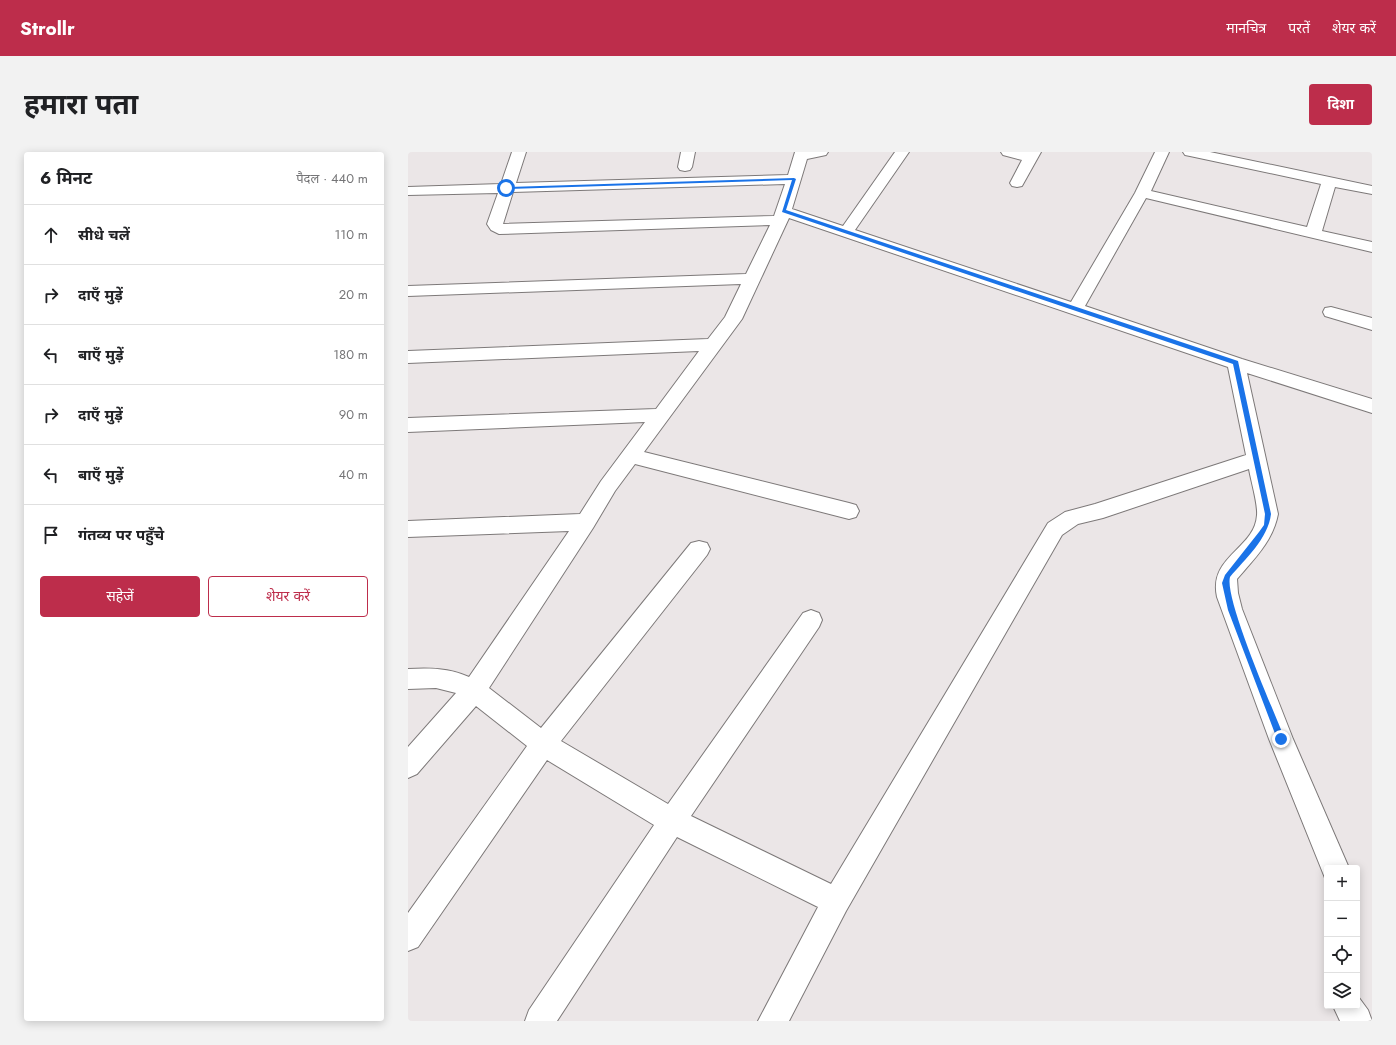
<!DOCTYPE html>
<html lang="hi">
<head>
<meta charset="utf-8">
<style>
  :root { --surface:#fff; --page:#f2f2f2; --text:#202124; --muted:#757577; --line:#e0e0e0; --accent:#bd2d4b }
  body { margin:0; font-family:Jost,"Noto Sans Devanagari",sans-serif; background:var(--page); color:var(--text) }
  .controls { position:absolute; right:12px; bottom:12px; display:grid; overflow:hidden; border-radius:4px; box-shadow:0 2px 10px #0003 }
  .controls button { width:36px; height:36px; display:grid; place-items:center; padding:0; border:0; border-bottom:1px solid var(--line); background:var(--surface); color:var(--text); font:20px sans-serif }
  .stop { position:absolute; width:12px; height:12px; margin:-9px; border:3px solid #1a73e8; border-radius:50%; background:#fff }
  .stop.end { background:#1a73e8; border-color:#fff; box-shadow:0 1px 4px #0008 }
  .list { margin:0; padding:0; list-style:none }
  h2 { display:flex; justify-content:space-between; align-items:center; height:52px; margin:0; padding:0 16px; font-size:17px }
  h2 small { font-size:13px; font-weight:400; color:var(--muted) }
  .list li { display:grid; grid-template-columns:26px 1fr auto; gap:12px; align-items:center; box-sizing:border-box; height:60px; padding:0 16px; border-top:1px solid var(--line) }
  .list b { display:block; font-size:15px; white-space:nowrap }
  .list em { font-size:13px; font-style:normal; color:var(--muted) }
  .actions { display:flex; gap:8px; padding:12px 16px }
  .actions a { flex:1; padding:9px 0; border:1px solid var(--accent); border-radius:4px; text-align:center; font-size:14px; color:var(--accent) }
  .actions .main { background:var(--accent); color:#fff }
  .icon { flex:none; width:22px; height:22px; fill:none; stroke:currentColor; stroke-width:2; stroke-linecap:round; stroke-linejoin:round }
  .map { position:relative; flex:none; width:964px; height:869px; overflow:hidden; border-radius:4px }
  header { display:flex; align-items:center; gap:24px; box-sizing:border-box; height:56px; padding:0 20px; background:var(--accent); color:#fff }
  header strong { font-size:19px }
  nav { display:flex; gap:22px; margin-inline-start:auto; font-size:14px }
  .intro { display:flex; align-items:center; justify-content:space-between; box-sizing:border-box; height:96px; padding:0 24px }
  h1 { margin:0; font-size:28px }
  .button { padding:10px 18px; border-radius:4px; background:var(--accent); color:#fff; font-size:14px; font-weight:700 }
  main { display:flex; gap:24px; padding:0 24px }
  aside { flex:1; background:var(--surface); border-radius:4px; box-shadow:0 2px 10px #0003 }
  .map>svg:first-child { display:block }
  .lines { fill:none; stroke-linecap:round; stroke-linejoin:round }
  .minor-casing { stroke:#7d7979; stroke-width:2 }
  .minor { fill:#fff; fill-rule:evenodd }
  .route { fill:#1a73e8 }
</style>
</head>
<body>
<header>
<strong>Strollr</strong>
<nav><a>मानचित्र</a><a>परतें</a><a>शेयर करें</a></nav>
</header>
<div class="intro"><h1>हमारा पता</h1><a class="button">दिशा</a></div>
<main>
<aside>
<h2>6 मिनट<small>पैदल · 440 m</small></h2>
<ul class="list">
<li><svg class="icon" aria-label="ahead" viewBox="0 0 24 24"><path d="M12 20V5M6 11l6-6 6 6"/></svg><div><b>सीधे चलें</b></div><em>110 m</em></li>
<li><svg class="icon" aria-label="right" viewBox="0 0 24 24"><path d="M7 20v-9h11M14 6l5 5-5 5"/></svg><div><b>दाएँ मुड़ें</b></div><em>20 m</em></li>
<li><svg class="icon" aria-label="left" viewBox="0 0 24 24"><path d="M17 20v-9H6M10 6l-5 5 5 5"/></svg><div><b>बाएँ मुड़ें</b></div><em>180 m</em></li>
<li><svg class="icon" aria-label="right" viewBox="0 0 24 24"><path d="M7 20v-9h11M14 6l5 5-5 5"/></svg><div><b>दाएँ मुड़ें</b></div><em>90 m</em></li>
<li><svg class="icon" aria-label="left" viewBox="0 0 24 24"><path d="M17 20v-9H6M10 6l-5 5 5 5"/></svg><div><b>बाएँ मुड़ें</b></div><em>40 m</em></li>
<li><svg class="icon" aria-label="arrive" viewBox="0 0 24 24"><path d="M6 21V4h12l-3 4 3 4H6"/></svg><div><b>गंतव्य पर पहुँचे</b></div></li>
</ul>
<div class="actions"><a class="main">सहेजें</a><a>शेयर करें</a></div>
</aside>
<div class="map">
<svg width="964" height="869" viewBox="0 0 964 869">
  <rect width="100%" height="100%" fill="#ebe6e7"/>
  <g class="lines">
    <defs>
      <path id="minor" d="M 104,0 L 118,0 L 108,31 L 380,23 L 387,0 L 420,0 L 418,3 L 399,7 L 384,57 L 435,74 L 487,0 L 501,0 L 447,78 L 663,150 L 727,41 L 747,0 L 761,0 L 743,39 L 899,75 L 913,32 L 782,4 L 777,3 L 775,0 L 802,0 L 964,34 L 964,42 L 927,35 L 914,79 L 964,90 L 964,100 L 738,46 L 677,154 L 834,207 L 964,247 L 964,261 L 839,221 L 870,362 C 865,389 846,407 829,427 L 830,441 L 834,457 L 885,587 L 941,716 L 919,716 L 919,726 L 917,726 L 861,587 L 809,445 C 800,404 847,397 849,363 C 850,352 843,329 841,317 L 695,366 L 670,372 L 654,383 L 438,759 L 381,869 L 350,869 L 410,755 L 269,685 L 149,869 L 117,869 L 121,858 L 246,673 L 139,608 L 10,795 L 0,799 L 0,761 L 119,594 L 68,554 L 9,622 L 0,626 L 0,595 L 48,541 L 28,536 L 0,537 L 0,517 C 22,516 41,516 61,525 L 161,379 L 0,385 L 0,369 L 172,362 L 193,329 L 237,270 L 0,280 L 0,266 L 248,257 L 291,199 L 0,211 L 0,199 L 300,187 L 317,165 L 333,132 L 0,144 L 0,134 L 338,122 L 362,73 L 91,82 L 83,78 L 79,72 L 90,41 L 0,43 L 0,35 L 93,32 ZM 377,32 L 366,64 L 95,72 L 105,40 ZM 381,66 L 820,215 L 838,303 L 687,352 L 657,360 L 640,371 L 423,732 L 283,664 L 411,475 L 414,468 L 411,461 L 403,458 L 395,461 L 260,652 L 153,589 L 299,403 L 302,397 L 299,391 L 291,389 L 283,391 L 133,576 L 81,536 L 185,376 L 207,339 L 227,312 L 441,367 L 448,365 L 451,359 L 448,353 L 441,351 L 236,300 L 334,167 Z
        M 273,0 L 287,0 L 284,15 L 282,18 L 277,19 L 272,18 L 270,15 Z
        M 593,0 L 633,0 L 614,34 L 609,35 L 604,34 L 602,31 L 614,8 L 595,3 Z
        M 923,155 L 964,166 L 964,178 L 917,164 L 915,160 L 917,156 Z
        M 949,843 L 960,858 L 964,869 L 932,869 L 925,854 L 949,854 Z"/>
    </defs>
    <use href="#minor" class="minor-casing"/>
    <use href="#minor" class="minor"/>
  </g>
  <path class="route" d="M 386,26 L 388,27 L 378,58 L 830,209 L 863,362 C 860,387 837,407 822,425 C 816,446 866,560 877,587 L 876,589 L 873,590 L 869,587 L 820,458 L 814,431 L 817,423 L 851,380 L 856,373 L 857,362 L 825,212 L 374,60 L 384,28 L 98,37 L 96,36 L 98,35 Z"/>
</svg>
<div class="controls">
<button>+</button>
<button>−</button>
<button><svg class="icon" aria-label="locate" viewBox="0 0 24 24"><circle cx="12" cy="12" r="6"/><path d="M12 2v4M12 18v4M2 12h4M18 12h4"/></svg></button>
<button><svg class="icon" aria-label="layers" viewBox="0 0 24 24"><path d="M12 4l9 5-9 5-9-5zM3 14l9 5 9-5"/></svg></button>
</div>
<div class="stop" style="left:98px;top:36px"></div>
<div class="stop end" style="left:873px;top:587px"></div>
</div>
</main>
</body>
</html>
